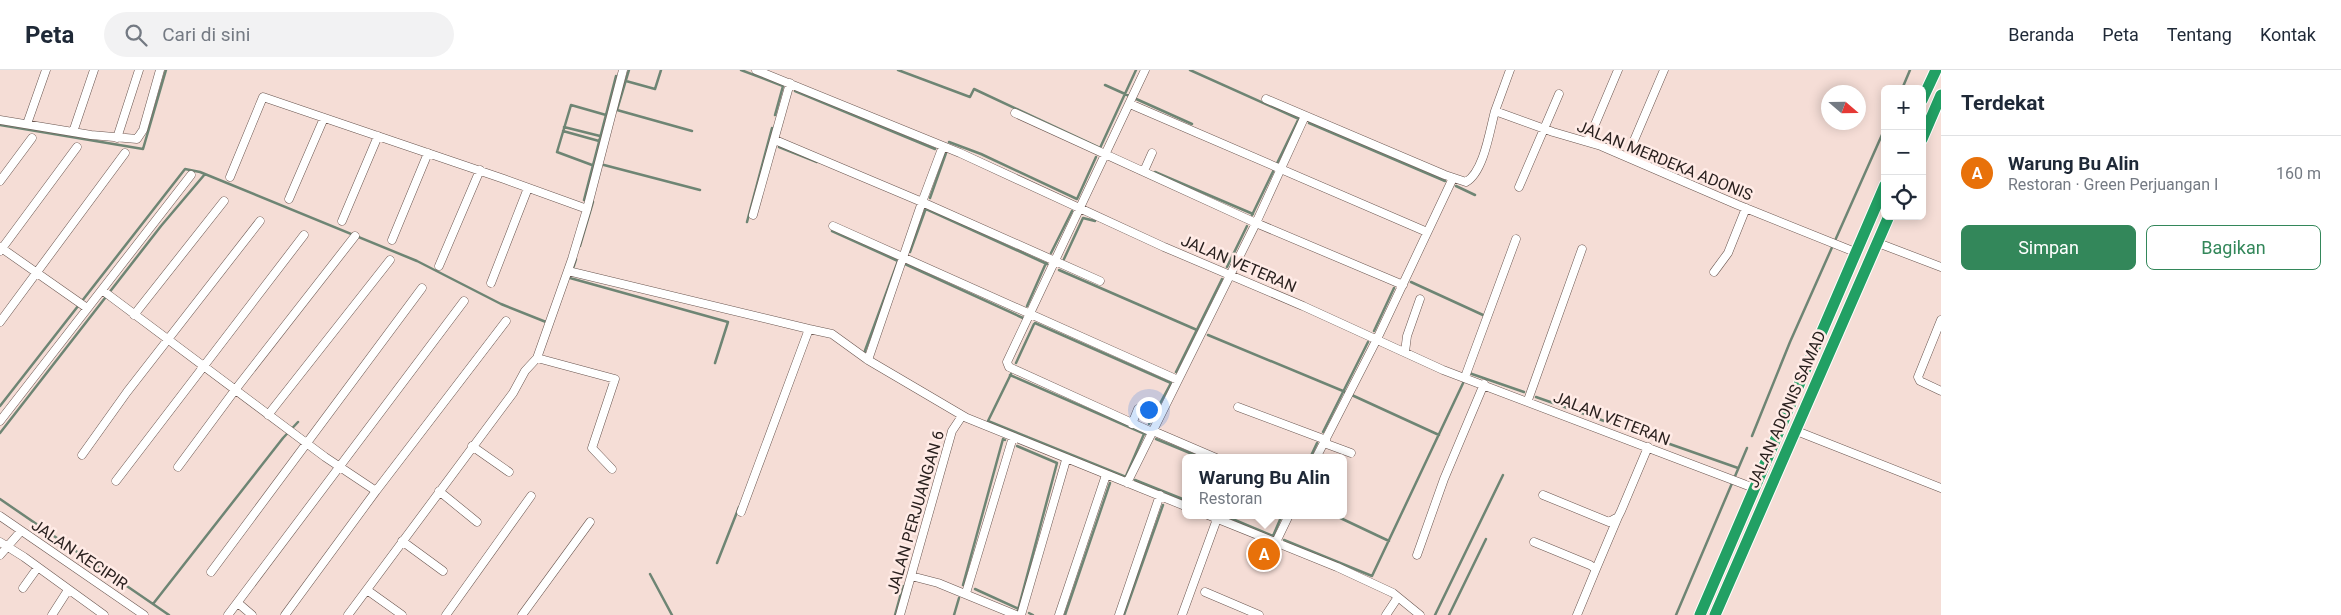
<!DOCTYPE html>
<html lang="id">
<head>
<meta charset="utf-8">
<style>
  :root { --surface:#fff; --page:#f2f2f3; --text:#1f2937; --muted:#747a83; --line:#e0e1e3; --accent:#33875a }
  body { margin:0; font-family:Roboto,sans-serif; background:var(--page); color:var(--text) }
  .controls { position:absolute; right:15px; top:15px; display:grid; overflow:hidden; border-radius:8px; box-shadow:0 2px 12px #0003 }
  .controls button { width:45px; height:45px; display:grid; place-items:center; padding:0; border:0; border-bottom:1px solid var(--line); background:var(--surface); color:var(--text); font:25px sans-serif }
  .compass { position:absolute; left:1821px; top:15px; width:45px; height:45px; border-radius:50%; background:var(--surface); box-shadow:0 2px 12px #0003; rotate:110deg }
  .you { position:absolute; left:1148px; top:339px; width:18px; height:18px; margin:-12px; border:4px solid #fff; border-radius:50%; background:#1a73e8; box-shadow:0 0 0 8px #1a73e833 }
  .badge { display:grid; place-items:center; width:32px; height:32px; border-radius:50%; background:var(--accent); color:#fff; font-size:16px; font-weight:700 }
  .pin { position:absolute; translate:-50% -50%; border:2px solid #fff; box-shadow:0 1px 5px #0006 }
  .popup { position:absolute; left:1182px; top:384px; width:165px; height:65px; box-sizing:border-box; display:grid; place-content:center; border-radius:8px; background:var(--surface); filter:drop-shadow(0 1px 4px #0005); font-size:16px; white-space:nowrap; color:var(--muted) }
  .popup b { font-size:19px; color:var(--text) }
  .popup::after { content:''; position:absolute; left:50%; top:100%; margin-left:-10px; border:10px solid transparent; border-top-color:var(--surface) }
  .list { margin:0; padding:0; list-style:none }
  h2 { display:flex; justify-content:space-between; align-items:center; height:65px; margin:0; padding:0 20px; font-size:21px }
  h2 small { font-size:16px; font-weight:400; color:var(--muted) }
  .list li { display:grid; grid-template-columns:32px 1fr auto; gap:15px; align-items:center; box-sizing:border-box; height:75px; padding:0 20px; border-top:1px solid var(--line) }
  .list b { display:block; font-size:19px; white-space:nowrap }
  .list p { margin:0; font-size:16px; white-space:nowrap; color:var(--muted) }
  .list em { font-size:16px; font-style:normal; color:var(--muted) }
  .actions { display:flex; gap:10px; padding:15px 20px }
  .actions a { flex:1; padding:11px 0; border:1px solid var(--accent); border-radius:8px; text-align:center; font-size:18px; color:var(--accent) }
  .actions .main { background:var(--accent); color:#fff }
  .icon { flex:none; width:28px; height:28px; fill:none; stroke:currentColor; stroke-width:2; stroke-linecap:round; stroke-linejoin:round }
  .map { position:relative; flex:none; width:1941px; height:545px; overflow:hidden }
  header { display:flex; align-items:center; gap:30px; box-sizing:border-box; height:70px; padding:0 25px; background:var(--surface); border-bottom:1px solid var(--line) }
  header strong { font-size:24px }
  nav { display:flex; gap:28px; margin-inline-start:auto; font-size:18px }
  .search { width:350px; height:45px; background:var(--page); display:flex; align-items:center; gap:12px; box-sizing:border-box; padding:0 18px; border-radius:28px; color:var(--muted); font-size:19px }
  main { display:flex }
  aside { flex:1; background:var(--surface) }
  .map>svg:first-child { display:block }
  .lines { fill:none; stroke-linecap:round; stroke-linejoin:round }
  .stream { stroke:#6e8574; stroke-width:2.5 }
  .minor-casing { stroke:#69554f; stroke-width:9 }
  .highway-casing { stroke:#fff; stroke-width:13 }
  .minor { stroke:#fff; stroke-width:8 }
  .highway { stroke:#22a064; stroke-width:11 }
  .labels { text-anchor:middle; stroke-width:5; stroke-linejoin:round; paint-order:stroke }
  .street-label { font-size:16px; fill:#2a211f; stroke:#ffebe6 }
</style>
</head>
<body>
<header>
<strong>Peta</strong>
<div class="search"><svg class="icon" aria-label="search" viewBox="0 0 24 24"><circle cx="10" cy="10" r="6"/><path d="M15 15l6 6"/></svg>Cari di sini</div>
<nav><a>Beranda</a><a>Peta</a><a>Tentang</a><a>Kontak</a></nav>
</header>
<main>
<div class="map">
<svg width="1941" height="545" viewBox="0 0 1941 545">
  <rect width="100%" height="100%" fill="#f5ddd6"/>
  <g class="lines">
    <path class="stream" d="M 629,0 L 617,40 L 692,61
      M 741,0 L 783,16
      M 898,0 L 970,27 L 974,19 L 1100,78
      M 1190,0 L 1299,49
      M 626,11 L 655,19 L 661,0
      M 1105,15 L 1192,54
      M 1902,19 L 1910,0
      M 795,21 L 935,79
      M 775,45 L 783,16
      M 1309,53 L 1445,111
      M 0,55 L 143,79 L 166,0
      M 564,57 L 600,66
      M 563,61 L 599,71
      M 949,72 L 981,84 L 1077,129
      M 779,77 L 817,92
      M 1100,78 L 1136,0
      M 592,95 L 557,82 L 571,35 L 606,45
      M 604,95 L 700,120
      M 1155,102 L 1253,144
      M 1456,116 L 1475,125
      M 930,128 L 946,83
      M 1077,129 L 1096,87
      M 584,130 L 616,6
      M 926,139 L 1047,194
      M 1252,145 L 1299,48
      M 747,152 L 772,58
      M 832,161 L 898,191
      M 580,176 L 593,132
      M 910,182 L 926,138
      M 1051,183 L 1072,141
      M 576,189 L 570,208 L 728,252 L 715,293
      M 1064,189 L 1083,148 L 1095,151
      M 905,194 L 1023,248
      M 1227,197 L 1247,156
      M 1059,200 L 1197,260
      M 1411,212 L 1483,245
      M 1027,236 L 1046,193
      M 1035,253 L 1171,313
      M 1374,261 L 1394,218
      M 1208,265 L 1343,321 L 1439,365
      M 863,286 L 898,191
      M 1016,293 L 1034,254
      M 1176,302 L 1222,209
      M 1469,303 L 1524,322
      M 1011,304 L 988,351 L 1126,407
      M 1010,305 L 1145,364
      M 1536,327 L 1738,398
      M 0,336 L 185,99 L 200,102 L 417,191 L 501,234 L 546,252
      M 1149,354 L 1171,313
      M 1323,362 L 1368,272
      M 0,363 L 161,156 L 205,104
      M 1752,366 L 1790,272 L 1885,58
      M 1156,369 L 1202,388
      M 1017,376 L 1057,393 L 1018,540
      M 1310,388 L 1317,373
      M 1126,406 L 1144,364
      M 1135,410 L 1185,430
      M 0,429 L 153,534
      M 1223,445 L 1273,466
      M 1334,445 L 1389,471
      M 1273,466 L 1282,445
      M 1284,470 L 1372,506 L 1465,309
      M 717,493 L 739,437
      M 650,504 L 672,545
      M 963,515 L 1003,369 L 1005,370
      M 975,519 L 1019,539
      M 1029,543 L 1033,545
      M 169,545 L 153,534 L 283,368 L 298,352
      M 895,545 L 903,516
      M 954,545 L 959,528
      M 1065,545 L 1110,413
      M 1124,545 L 1163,435
      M 1435,545 L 1503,405
      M 1449,545 L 1486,469
      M 1676,545 L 1747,378"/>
    <defs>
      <path id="minor" d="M 756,0 L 960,83 L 1164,177 L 1303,236 L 1443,300 L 1754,418
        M 1145,0 L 1007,292 L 1009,297 L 1152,362
        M 1266,29 L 1445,105 L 1466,112 C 1484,102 1490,59 1495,41 C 1500,27 1505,14 1510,0
        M 1130,34 L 1427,162
        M 1495,41 L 1553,62 L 1601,76 L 1738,135 L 1855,182
        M 1015,43 L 1256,153 L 1403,215
        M 0,50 L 91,65 L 137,69 L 143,60 L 160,0
        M 27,54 L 46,0
        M 73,62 L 94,0
        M 117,68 L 139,0
        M 775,70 L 922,132 L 1100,211
        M 1588,71 L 1618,0
        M 1627,87 L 1664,0
        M 1144,101 L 1152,83
        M 230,107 L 263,27 L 504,109 L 587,139 L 572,189 L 537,288 L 525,301 L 513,323 L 348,545
        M 0,111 L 32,68
        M 1519,117 L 1559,24
        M 289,129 L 324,48
        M 587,139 L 623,0
        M 753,145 L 790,13
        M 342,151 L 378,66
        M 833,156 L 1178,310
        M 392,170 L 428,83
        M 1878,173 L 1941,197
        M 0,177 L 87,238
        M 0,181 L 77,77
        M 439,196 L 480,100
        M 568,201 L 809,259
        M 1714,202 L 1728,183 L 1746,138
        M 491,213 L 528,118
        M 102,220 L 325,387 L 376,421 L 506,251
        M 134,245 L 224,131
        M 1941,250 L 1918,307 L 1920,311 L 1941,321
        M 0,252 L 125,83
        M 1405,282 L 1407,266 L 1420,229
        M 537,288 L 615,309 L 592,378 L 612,399
        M 868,290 L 922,132 L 943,76
        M 1465,307 L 1516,169
        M 1528,330 L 1582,179
        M 1238,337 L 1326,370
        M 268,345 L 390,190
        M 0,351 L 191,105
        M 1132,354 L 1138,339
        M 1794,360 L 1941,418
        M 1153,361 L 1216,388
        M 1324,373 L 1351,383
        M 472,376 L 509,402
        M 82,385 L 127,322 L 260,151
        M 1316,388 L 1377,269 L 1453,108
        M 178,397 L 235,320 L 355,166
        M 116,411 L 304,165
        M 1127,413 L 1256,153 L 1305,46
        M 439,421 L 477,452
        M 1543,425 L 1609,452 L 1618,447 L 1621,441 L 1648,377
        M 741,442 L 809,259 L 832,264 L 868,290 L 965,347
        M 1208,445 L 1337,497 L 1393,523 L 1420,545
        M 0,446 L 144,545
        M 402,471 L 443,501
        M 0,472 L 24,487 L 104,545
        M 1276,472 L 1289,445
        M 1534,472 L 1590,495 L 1596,499 L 1577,545
        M 0,485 L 21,461
        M 1417,485 L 1444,409 L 1484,314
        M 1596,499 L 1618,447
        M 211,502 L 422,218
        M 911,506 L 938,513 L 1016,545
        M 23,518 L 38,497
        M 367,520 L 402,545
        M 1205,522 L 1259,545
        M 966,523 L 1013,367
        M 238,533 L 252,545
        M 52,545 L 68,520
        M 228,545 L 464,231
        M 285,545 L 376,421
        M 446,545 L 531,426
        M 522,545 L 590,452
        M 900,545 L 952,361 L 962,346 L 1185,436
        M 1021,545 L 1066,390
        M 1059,545 L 1106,405
        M 1119,545 L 1160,425
        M 1182,545 L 1217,449
        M 1386,545 L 1398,527"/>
      <path id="highway" d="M 1922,30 L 1936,0
        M 1922,69 L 1941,25
        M 1700,545 L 1885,115
        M 1715,545 L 1889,146"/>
    </defs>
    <use href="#minor" class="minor-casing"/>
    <use href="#highway" class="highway-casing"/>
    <use href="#minor" class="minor"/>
    <use href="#highway" class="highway"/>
  </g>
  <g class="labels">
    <g class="street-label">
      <text transform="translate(1665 90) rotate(22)" y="6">JALAN MERDEKA ADONIS</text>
      <text transform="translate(1239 193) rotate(23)" y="6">JALAN VETERAN</text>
      <text transform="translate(1786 339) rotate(-66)" y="6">JALAN ADONIS SAMAD</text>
      <text transform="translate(1612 348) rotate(21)" y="6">JALAN VETERAN</text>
      <text transform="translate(915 442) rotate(-74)" y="6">JALAN PERJUANGAN 6</text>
      <text transform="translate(80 484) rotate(34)" y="6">JALAN KECIPIR</text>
    </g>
  </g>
</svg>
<div class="controls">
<button>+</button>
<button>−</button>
<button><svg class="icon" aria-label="locate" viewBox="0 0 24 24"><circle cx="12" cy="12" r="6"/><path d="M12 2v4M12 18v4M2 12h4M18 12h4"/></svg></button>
</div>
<svg class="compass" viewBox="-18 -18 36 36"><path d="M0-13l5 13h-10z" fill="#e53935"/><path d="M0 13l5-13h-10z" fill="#747a83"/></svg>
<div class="you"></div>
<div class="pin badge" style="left:1264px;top:484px;background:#e8710a">A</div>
<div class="popup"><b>Warung Bu Alin</b>Restoran</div>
</div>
<aside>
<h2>Terdekat<small></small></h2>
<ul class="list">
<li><span class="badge" style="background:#e8710a">A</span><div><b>Warung Bu Alin</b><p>Restoran · Green Perjuangan I</p></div><em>160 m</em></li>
</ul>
<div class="actions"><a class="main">Simpan</a><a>Bagikan</a></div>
</aside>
</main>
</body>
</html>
